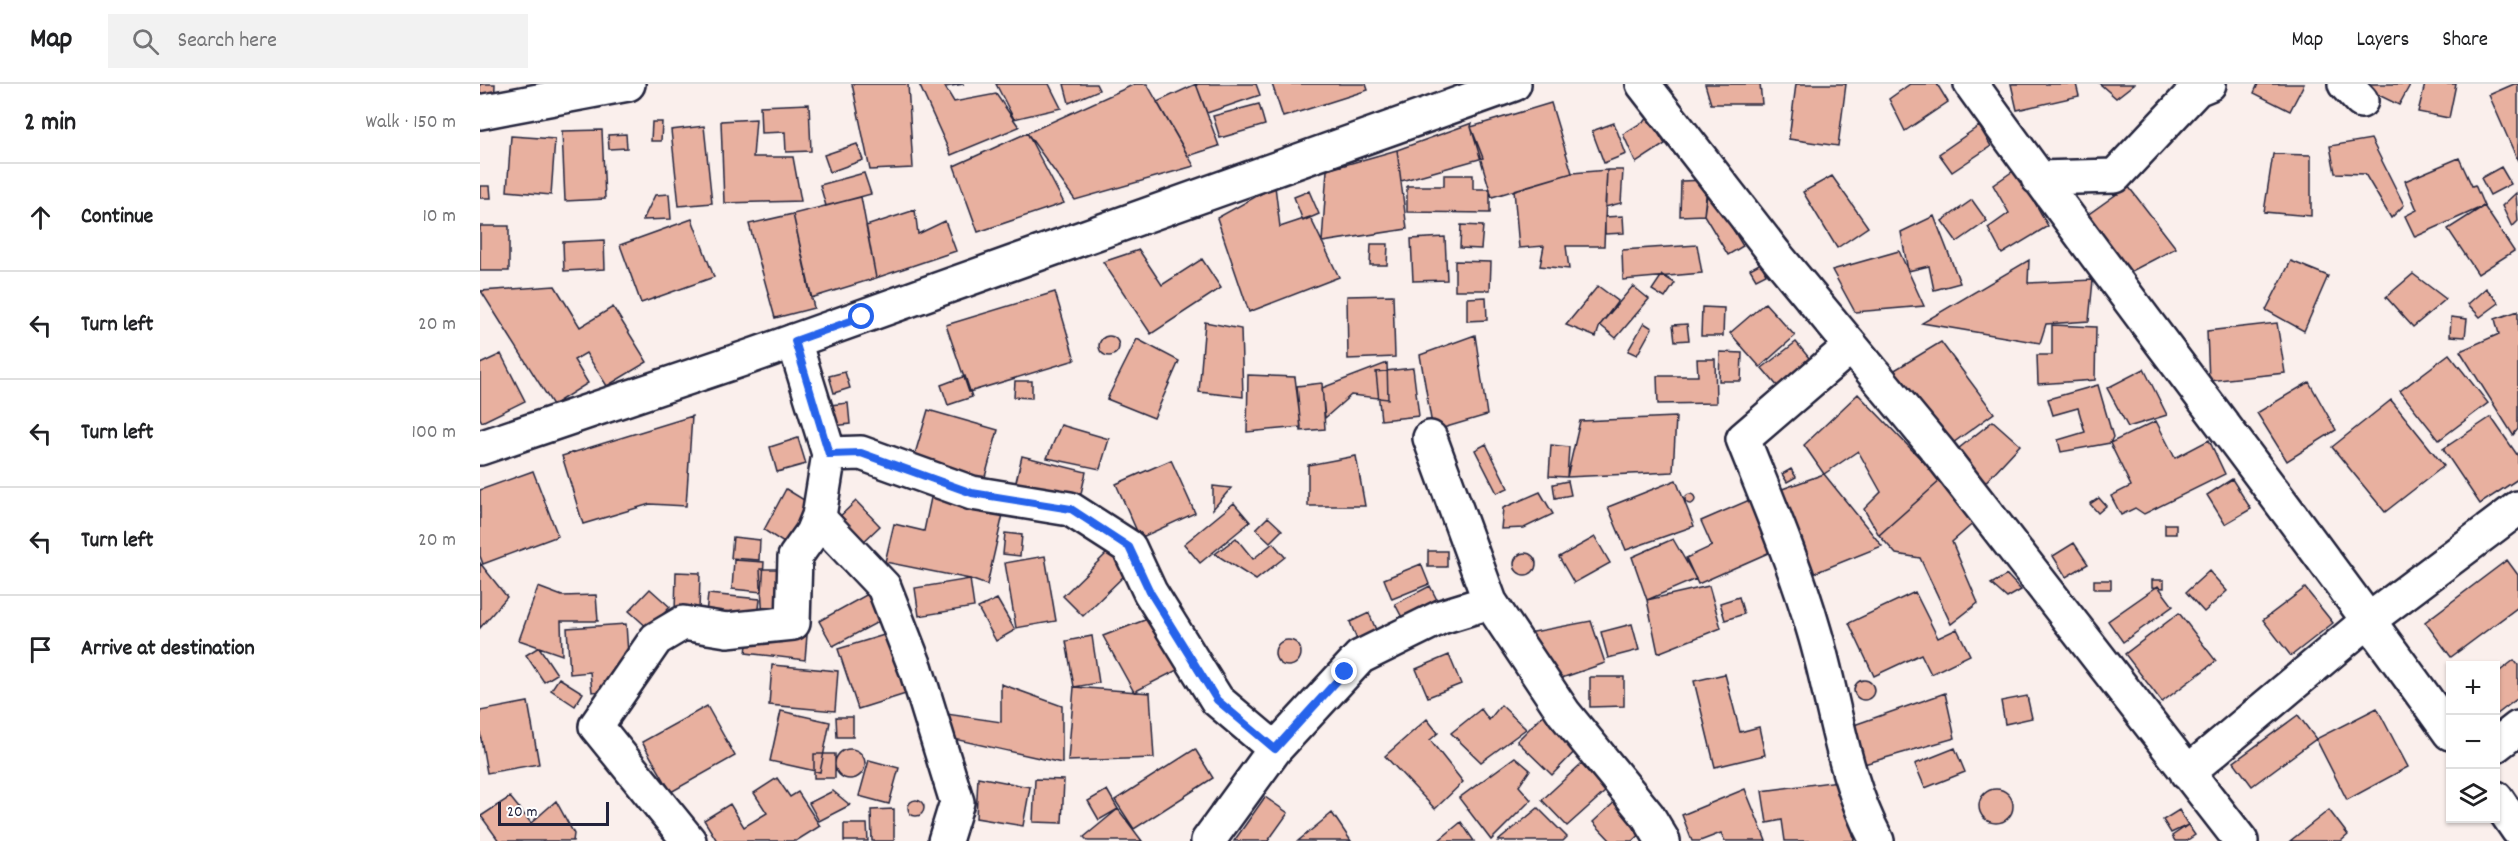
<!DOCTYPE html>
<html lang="en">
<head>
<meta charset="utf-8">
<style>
  :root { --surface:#fff; --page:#f2f2f2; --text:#202124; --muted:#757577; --line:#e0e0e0 }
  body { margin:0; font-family:Dekko,sans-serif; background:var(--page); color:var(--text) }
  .controls { position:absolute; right:18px; bottom:18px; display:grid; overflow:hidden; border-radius:0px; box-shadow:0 2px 4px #0004 }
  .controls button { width:54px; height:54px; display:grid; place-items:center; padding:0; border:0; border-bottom:2px solid var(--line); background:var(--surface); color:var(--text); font:30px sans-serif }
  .scale { position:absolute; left:18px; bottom:15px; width:111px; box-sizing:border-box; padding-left:6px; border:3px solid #22223b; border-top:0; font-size:16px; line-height:21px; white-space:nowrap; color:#22223b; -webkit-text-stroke:4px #fff; paint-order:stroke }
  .stop { position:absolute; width:18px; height:18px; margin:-14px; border:4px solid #2563eb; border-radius:50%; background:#fff }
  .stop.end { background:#2563eb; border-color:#fff; box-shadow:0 2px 6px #0008 }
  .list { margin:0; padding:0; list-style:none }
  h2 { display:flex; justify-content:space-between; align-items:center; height:78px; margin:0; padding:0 24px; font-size:26px }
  h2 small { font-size:20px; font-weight:400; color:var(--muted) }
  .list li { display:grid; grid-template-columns:39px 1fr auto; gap:18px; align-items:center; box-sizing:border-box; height:108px; padding:0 24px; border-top:2px solid var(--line) }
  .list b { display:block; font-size:22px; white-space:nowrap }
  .list em { font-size:20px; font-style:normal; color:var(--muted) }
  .icon { flex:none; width:33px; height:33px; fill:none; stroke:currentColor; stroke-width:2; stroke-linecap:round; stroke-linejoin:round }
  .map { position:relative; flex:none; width:2038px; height:757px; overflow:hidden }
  header { display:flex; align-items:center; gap:36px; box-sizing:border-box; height:84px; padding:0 30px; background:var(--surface); border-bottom:2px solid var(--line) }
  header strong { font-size:28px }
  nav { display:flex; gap:33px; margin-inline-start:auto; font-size:21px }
  .search { width:420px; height:54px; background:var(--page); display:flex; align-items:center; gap:15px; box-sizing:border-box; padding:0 21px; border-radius:0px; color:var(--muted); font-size:22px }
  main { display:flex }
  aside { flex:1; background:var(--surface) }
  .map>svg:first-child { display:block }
  .building { fill:#e8b09f; stroke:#22223b; stroke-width:1.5 }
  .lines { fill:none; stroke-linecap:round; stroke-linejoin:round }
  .minor-casing { stroke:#22223b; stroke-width:38 }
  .tertiary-casing { stroke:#22223b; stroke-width:38 }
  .minor { stroke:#fff; stroke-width:33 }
  .tertiary { stroke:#fff; stroke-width:33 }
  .route { stroke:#2563eb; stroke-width:8 }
</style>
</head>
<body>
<header>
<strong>Map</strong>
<div class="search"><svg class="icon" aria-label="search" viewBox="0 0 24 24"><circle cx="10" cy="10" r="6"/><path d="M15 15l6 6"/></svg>Search here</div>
<nav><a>Map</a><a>Layers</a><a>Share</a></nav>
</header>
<main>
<aside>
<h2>2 min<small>Walk · 150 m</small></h2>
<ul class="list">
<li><svg class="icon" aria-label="ahead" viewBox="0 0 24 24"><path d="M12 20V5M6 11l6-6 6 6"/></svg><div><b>Continue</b></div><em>10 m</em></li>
<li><svg class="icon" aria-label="left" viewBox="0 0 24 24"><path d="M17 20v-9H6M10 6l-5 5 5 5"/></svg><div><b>Turn left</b></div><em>20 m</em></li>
<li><svg class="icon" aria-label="left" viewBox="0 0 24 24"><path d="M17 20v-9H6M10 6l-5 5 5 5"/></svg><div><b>Turn left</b></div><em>100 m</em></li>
<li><svg class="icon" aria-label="left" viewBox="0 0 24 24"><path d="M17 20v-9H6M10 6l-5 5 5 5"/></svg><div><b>Turn left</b></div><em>20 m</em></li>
<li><svg class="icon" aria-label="arrive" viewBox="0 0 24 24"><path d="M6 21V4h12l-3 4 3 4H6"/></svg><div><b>Arrive at destination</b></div></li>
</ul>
</aside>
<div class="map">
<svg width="2038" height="757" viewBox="0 0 2038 757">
  <rect width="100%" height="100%" fill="#faefec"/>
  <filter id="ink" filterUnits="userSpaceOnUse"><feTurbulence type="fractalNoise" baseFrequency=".0167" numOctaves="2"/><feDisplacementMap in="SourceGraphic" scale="12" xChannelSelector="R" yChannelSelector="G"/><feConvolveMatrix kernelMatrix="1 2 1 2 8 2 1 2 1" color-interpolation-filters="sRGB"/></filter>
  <g filter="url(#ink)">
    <path class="building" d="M 0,0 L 15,0 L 14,22 L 0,22 Z
      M 372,0 L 428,0 L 433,84 L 390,86 Z
      M 439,0 L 484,0 L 465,3 L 474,18 L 516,10 L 539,43 L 471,71 Z
      M 516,0 L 569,0 L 581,24 L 534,35 Z
      M 584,0 L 616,0 L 619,6 L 589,19 Z
      M 655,0 L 667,0 L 714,82 L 595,116 L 547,49 Z
      M 716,0 L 776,0 L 780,11 L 727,29 Z
      M 716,0 L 739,62 L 708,72 L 677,18 Z
      M 792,0 L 886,0 L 888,6 L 803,33 Z
      M 1225,0 L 1280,0 L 1282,20 L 1231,20 Z
      M 1316,0 L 1366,0 L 1358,62 L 1309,55 Z
      M 1430,0 L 1457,0 L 1468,18 L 1425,47 L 1409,15 Z
      M 1531,0 L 1596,0 L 1599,12 L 1537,26 Z
      M 1620,0 L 1654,0 L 1636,14 Z
      M 1778,0 L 1824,0 L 1810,27 L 1774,9 Z
      M 1881,0 L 1927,0 L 1930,1 L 1919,21 L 1880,2 Z
      M 1945,0 L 1976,0 L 1969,34 L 1938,28 Z
      M 2034,0 L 2038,0 L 2038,77 L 2009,11 Z
      M 1071,19 L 1092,89 L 1012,113 L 991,43 Z
      M 329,20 L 331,67 L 306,68 L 305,48 L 281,49 L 280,22 Z
      M 779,20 L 785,41 L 740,54 L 733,32 Z
      M 1169,34 L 1185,60 L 1156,79 L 1143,50 Z
      M 276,35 L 273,73 L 313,73 L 321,117 L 244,119 L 241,37 Z
      M 172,38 L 182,38 L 181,57 L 171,57 Z
      M 992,39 L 991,43 L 1003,74 L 921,97 L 917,66 Z
      M 1134,39 L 1146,70 L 1124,79 L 1112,47 Z
      M 224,42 L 232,119 L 199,122 L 191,46 Z
      M 1499,42 L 1511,62 L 1472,88 L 1459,70 Z
      M 122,46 L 125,115 L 85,117 L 82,47 Z
      M 547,49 L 584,119 L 498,148 L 474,82 Z
      M 146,50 L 147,64 L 129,65 L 128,51 Z
      M 31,52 L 75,55 L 71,111 L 27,107 Z
      M 1891,55 L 1924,121 L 1911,134 L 1885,90 L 1855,89 L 1850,62 Z
      M 377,60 L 383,76 L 350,88 L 344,71 Z
      M 917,66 L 927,145 L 842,158 L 847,86 Z
      M 1793,70 L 1831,71 L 1831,132 L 1784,128 Z
      M 1979,74 L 1992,102 L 1995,101 L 2004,122 L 1935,153 L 1925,132 L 1937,126 L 1925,97 Z
      M 2021,83 L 2031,100 L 2010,111 L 2001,94 Z
      M 1536,85 L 1568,142 L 1522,170 L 1508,144 L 1529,129 L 1513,101 Z
      M 1127,86 L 1124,162 L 1086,162 L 1089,185 L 1060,182 L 1064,162 L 1039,164 L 1034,106 L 1092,89 Z
      M 1127,86 L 1143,86 L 1141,119 L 1125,123 Z
      M 384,89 L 391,110 L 346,122 L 340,101 Z
      M 964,91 L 993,91 L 993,105 L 1010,105 L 1010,129 L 927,128 L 927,102 L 964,102 Z
      M 1352,92 L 1388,143 L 1357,164 L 1323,108 Z
      M 1229,96 L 1224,131 L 1200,132 L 1201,97 Z
      M 0,102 L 10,102 L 11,114 L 0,114 Z
      M 795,102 L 800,143 L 830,133 L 859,193 L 769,228 L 737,134 Z
      M 1227,102 L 1263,162 L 1248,171 L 1224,131 Z
      M 1648,102 L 1696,164 L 1648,189 L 1606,132 Z
      M 829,107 L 839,130 L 823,137 L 814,113 Z
      M 2036,109 L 2038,137 L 2032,143 L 2022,122 Z
      M 189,110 L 191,135 L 163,136 L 175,111 Z
      M 381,113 L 396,194 L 331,214 L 313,130 Z
      M 1492,116 L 1507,137 L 1477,158 L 1462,137 Z
      M 2004,122 L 2034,167 L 1998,190 L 1968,145 Z
      M 435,126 L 438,150 L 465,137 L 476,167 L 396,194 L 386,142 Z
      M 313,130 L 334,224 L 295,234 L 269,140 Z
      M 1143,132 L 1144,149 L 1125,150 L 1125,133 Z
      M 1454,132 L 1480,199 L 1454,206 L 1449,182 L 1428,187 L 1421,148 Z
      M 212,135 L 234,193 L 161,219 L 140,161 Z
      M 981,141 L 1003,142 L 1001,165 L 980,164 Z
      M 0,142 L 29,142 L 29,187 L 0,187 Z
      M 965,153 L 967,196 L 933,197 L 931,155 Z
      M 124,156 L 125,185 L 84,187 L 83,158 Z
      M 891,160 L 908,160 L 907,181 L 890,181 Z
      M 1217,161 L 1222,189 L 1143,196 L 1142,166 Z
      M 659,166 L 682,201 L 722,175 L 741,204 L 671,250 L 623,178 Z
      M 1419,167 L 1444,222 L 1375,228 L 1352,186 Z
      M 1549,176 L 1548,199 L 1613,196 L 1609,237 L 1566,240 L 1560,259 L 1442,239 Z
      M 975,177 L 1011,178 L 1010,206 L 975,206 Z
      M 1811,177 L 1848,192 L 1824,247 L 1786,226 Z
      M 1281,179 L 1286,190 L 1276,195 L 1270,185 Z
      M 1933,190 L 1966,215 L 1933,243 L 1906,213 Z
      M 1182,191 L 1195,199 L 1185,214 L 1172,206 Z
      M 75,202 L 100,243 L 133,223 L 167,278 L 127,302 L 106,269 L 94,276 L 108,299 L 73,321 L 1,207 Z
      M 1118,202 L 1138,217 L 1120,241 L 1116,253 L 1086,241 Z
      M 1153,202 L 1169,215 L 1136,254 L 1120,241 Z
      M 2006,204 L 2019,219 L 2000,233 L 1988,220 Z
      M 575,208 L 595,276 L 489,308 L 466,241 Z
      M 913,211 L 915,273 L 868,275 L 867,212 Z
      M 1006,213 L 1007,236 L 987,237 L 987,214 Z
      M 1285,219 L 1315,252 L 1280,283 L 1250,249 Z
      M 1222,223 L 1244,224 L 1243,252 L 1221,252 Z
      M 2038,227 L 2038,345 L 2033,351 L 1980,267 L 2019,250 L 2015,235 Z
      M 1971,233 L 1987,235 L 1985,253 L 1970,252 Z
      M 725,238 L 761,245 L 763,313 L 719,308 Z
      M 1164,239 L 1172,244 L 1157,271 L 1148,267 Z
      M 1797,239 L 1805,289 L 1729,297 L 1727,247 Z
      M 1207,240 L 1209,256 L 1195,257 L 1193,241 Z
      M 1572,241 L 1616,243 L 1615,296 L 1558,300 L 1557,271 L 1572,271 Z
      M 995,251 L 1007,331 L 953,347 L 940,271 Z
      M619 262a10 10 0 1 1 20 0a10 10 0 1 1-20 0Z
      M 657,255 L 699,277 L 674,334 L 627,315 Z
      M 1316,258 L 1338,285 L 1305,311 L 1282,284 Z
      M 1461,258 L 1514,329 L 1466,364 L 1413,287 Z
      M 1240,268 L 1262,269 L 1261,297 L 1239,297 Z
      M 21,270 L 45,317 L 2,338 L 0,334 L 0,280 Z
      M 1969,270 L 2008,319 L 1959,356 L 1920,307 Z
      M 1217,275 L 1235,275 L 1236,319 L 1178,320 L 1177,292 L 1218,292 Z
      M 907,279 L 908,315 L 871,311 L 845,334 L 842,304 Z
      M 933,284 L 939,332 L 901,336 L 896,288 Z
      M 1664,285 L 1687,331 L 1648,343 L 1627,304 Z
      M 365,288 L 370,304 L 354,309 L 349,292 Z
      M 768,291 L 815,293 L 821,343 L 767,348 Z
      M 485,292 L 492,313 L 468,321 L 461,301 Z
      M 535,297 L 552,297 L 552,314 L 534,313 Z
      M 1829,298 L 1856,346 L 1807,377 L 1777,329 Z
      M 842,299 L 845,345 L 821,347 L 817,302 Z
      M 1618,301 L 1633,353 L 1630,359 L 1581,368 L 1578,356 L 1605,348 L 1598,324 L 1573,331 L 1568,315 Z
      M 1378,310 L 1461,396 L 1399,451 L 1384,425 L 1401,408 L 1378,367 L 1344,390 L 1324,361 Z
      M 1911,316 L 1964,382 L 1905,428 L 1852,363 Z
      M 368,319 L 370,340 L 353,342 L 350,321 Z
      M 448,326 L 518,346 L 503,400 L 432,380 Z
      M 212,332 L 206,422 L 170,420 L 103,440 L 82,372 Z
      M 1196,333 L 1193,388 L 1087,393 L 1100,337 Z
      M 2011,333 L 2038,372 L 2038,395 L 2000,420 L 1963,365 Z
      M 1513,337 L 1540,361 L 1500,404 L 1478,365 Z
      M 1676,337 L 1695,374 L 1729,356 L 1745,390 L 1664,430 L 1655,424 L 1641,431 L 1631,412 L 1651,402 L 1630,359 Z
      M 581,341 L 629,355 L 620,385 L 567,374 Z
      M 318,354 L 326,380 L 297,388 L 290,363 Z
      M 1006,360 L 1028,404 L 1017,409 L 995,366 Z
      M 1071,361 L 1089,363 L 1087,393 L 1069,392 Z
      M 542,372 L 606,388 L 598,422 L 534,406 Z
      M 876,372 L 885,422 L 828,422 L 828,381 Z
      M 691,376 L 715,429 L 660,454 L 636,400 Z
      M 1311,385 L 1316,393 L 1307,398 L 1302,390 Z
      M 53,387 L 78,452 L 3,480 L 0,472 L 0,406 Z
      M 1344,390 L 1402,462 L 1332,490 L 1294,408 Z
      M 1752,395 L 1771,425 L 1745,440 L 1727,411 Z
      M 1196,396 L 1214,442 L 1146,466 L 1128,423 Z
      M 1461,396 L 1497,436 L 1472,458 L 1498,519 L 1471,540 L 1440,474 L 1416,470 L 1399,451 Z
      M 1088,397 L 1091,411 L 1075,414 L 1073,400 Z
      M 733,402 L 751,404 L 733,425 Z
      M 306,405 L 329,419 L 310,463 L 284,446 Z
      M 1060,408 L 1073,430 L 1044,444 L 1021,445 L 1023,424 Z
      M 452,409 L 524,426 L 507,501 L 490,495 L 405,478 L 414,440 L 444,447 Z
      M1205 415a5 5 0 1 1 10 0a5 5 0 1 1-10 0Z
      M 1274,414 L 1297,465 L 1218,500 L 1206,474 L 1232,462 L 1221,437 Z
      M 1619,414 L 1626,422 L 1618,429 L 1610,420 Z
      M 376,417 L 400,442 L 379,462 L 355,437 Z
      M 754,419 L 770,438 L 720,479 L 704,460 Z
      M 788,433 L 802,446 L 790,458 L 776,445 Z
      M 1685,440 L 1696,440 L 1696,450 L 1685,450 Z
      M 525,449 L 542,451 L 540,472 L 523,470 Z
      M 253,453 L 280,456 L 279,476 L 251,474 Z
      M 1115,453 L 1130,479 L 1094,499 L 1079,473 Z
      M 756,454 L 773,475 L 793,459 L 805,473 L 776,496 L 735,470 Z
      M 1193,455 L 1216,495 L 1167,516 L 1152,473 Z
      M 1594,459 L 1608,480 L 1586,493 L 1573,472 Z
      M 629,467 L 649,487 L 603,532 L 583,512 Z
      M 948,467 L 967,467 L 967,483 L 948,483 Z
      M1034 480a11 11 0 1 1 22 0a11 11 0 1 1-22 0Z
      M 565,472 L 576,537 L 536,544 L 525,479 Z
      M 254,476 L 284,478 L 282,508 L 252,505 Z
      M 2027,476 L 2038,491 L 2038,523 L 1971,573 L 1945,538 Z
      M 0,479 L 27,513 L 0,544 Z
      M 941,480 L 949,500 L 912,515 L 904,495 Z
      M 280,485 L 307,485 L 306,532 L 283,536 Z
      M 1729,487 L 1747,507 L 1724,528 L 1706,508 Z
      M 196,488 L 220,489 L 219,529 L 195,529 Z
      M 1527,491 L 1541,506 L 1527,514 L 1511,500 Z
      M 490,495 L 494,523 L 439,532 L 435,504 Z
      M 1614,496 L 1631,496 L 1631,505 L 1614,505 Z
      M 1672,496 L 1684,496 L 1684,504 L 1672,503 Z
      M 950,502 L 963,528 L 928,545 L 915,520 Z
      M 1229,502 L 1241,544 L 1178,569 L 1167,516 Z
      M 1678,502 L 1693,522 L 1643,558 L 1628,537 Z
      M 58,503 L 82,512 L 116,511 L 118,537 L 81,537 L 82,571 L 39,556 Z
      M 1825,504 L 1853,539 L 1811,572 L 1783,536 Z
      M 170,505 L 190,523 L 169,545 L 149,527 Z
      M 1435,508 L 1458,554 L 1477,545 L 1490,571 L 1451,590 L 1441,570 L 1394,592 L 1369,539 Z
      M 228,510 L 280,515 L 278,534 L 226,530 Z
      M 388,510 L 402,536 L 353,562 L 339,537 Z
      M 1259,513 L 1264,530 L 1245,536 L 1240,519 Z
      M 517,515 L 535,546 L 516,557 L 498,524 Z
      M 889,529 L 899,553 L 879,561 L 870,538 Z
      M 1699,529 L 1736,577 L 1682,618 L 1645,570 Z
      M 670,534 L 705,582 L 654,608 L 623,552 Z
      M 1111,537 L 1125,579 L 1073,597 L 1048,549 Z
      M 146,540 L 149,585 L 133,606 L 112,608 L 110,588 L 90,590 L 87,544 Z
      M 1152,540 L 1159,566 L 1128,574 L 1121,548 Z
      M 269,545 L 327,551 L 325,576 L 266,569 Z
      M 414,548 L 432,608 L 378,625 L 358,565 Z
      M 612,552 L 619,599 L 594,603 L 586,557 Z
      M795 569a13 13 0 1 1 26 0a13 13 0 1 1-26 0Z
      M 59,563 L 77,590 L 64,598 L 46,571 Z
      M 969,571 L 981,600 L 948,613 L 936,585 Z
      M 2034,576 L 2038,581 L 2038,614 L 2016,631 L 2016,590 Z
      M 292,581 L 358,587 L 355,627 L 289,621 Z
      M 1245,590 L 1260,648 L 1279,643 L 1285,671 L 1235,683 L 1214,597 Z
      M 1110,593 L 1144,593 L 1144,622 L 1110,623 Z
      M 79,594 L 103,609 L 95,622 L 71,606 Z
      M1374 606a10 10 0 1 1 20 0a10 10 0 1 1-20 0Z
      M 521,600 L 582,622 L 582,679 L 465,653 L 467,630 L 521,638 Z
      M 594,603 L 670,609 L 674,674 L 588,677 Z
      M 1465,609 L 1475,654 L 1384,680 L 1374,641 Z
      M 1547,612 L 1552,634 L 1525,640 L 1521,617 Z
      M 48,618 L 59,680 L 7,689 L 0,649 L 0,627 Z
      M 1021,621 L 1046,645 L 1001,678 L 971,649 L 1001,625 L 1009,636 Z
      M 227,622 L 255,672 L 191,708 L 162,658 Z
      M 1897,624 L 1928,683 L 1867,716 L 1836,655 Z
      M 301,627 L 350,638 L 340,688 L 290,677 Z
      M 1065,629 L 1100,662 L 1072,691 L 1037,657 Z
      M 1818,631 L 1836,655 L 1772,702 L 1754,678 Z
      M 356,633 L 373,633 L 373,653 L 357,653 Z
      M 947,635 L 958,649 L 950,656 L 983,698 L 955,725 L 905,672 Z
      M 1475,664 L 1485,688 L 1445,704 L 1435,680 Z
      M355 680a15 15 0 1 1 30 0a15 15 0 1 1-30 0Z
      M 715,665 L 733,694 L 654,745 L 635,716 Z
      M 334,670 L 355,670 L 355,694 L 334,694 Z
      M 1035,673 L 1050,686 L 1039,702 L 1051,716 L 1011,756 L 979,714 Z
      M 389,676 L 419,684 L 409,720 L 379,712 Z
      M 1101,680 L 1126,707 L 1087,742 L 1062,716 Z
      M 498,693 L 550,703 L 543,742 L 496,734 Z
      M 297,694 L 310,713 L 318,708 L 340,742 L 316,757 L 237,757 L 224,736 L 250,720 L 264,743 L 287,729 L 274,709 Z
      M 555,695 L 584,696 L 582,739 L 553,738 Z
      M 1366,696 L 1374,757 L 1305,757 L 1302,736 L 1287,739 L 1282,707 Z
      M1499 722a17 17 0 1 1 34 0a17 17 0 1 1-34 0Z
      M 1265,705 L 1286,757 L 1245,757 L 1241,749 L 1220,757 L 1212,757 L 1202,731 Z
      M 627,706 L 638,725 L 619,736 L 608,717 Z
      M 353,707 L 370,721 L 339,737 L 329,719 Z
      M 30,713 L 51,739 L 76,717 L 94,750 L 93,757 L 19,757 L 1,732 Z
      M 785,713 L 808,729 L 788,757 L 754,757 Z
      M 1139,714 L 1167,744 L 1153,757 L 1131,757 L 1113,738 Z
      M428 724a8 8 0 1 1 16 0a8 8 0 1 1-16 0Z
      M 1058,724 L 1087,753 L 1083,757 L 1018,757 Z
      M 414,725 L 414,757 L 392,757 L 391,726 Z
      M 638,725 L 662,757 L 608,757 L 604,753 Z
      M 1699,726 L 1708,741 L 1691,749 L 1683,736 Z
      M 1849,726 L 1868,751 L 1861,757 L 1810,757 Z
      M 852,729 L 871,757 L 818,757 Z
      M 981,738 L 994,757 L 958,757 Z
      M 364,740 L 387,740 L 388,757 L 364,757 Z
      M 1708,741 L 1715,751 L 1706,757 L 1695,757 L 1692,752 Z"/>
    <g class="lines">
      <defs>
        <path id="minor" d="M 1163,0 L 1295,170 L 1459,368 L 1761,757
          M 1491,0 C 1648,219 1814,430 1970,649
          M 1865,0 L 1881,17
          M 0,28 L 148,0
          M 1558,94 L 1635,92 L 1717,5 L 1729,0
          M 314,257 L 349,370 L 339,432 L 344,440 L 404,503 L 436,585 L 477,718 L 465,757
          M 1371,262 L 1263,355 C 1288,418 1315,481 1334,547 C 1355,617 1362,692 1397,757
          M 950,354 L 1010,518 L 1084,629 L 1168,732 L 1183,757
          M 349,370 L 381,369 L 492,409 L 590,425 L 649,463 L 670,508 L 737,616 L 795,665
          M 2016,661 L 2038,644
          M 1707,689 L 1889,536 L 2038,424
          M 2016,714 L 2038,746
          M 209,757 L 116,642 L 176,555 L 203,539 L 247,546 L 313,539 L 315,473 L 332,449 L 339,432
          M 728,757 L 795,665 L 880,573 L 961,533 L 1010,518"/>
        <path id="tertiary" d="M 0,364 L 269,273 L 1034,0"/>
      </defs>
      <use href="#minor" class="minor-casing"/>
      <use href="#tertiary" class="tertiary-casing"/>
      <use href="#minor" class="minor"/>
      <use href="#tertiary" class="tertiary"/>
    </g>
  </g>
  <g class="lines" filter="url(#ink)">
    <path class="route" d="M 382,233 L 315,257 L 349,370 L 381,369 L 492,409 L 591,425 L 649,463 L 670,508 L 737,616 L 795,665 L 865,588"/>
  </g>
</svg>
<div class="controls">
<button>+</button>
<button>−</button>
<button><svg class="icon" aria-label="layers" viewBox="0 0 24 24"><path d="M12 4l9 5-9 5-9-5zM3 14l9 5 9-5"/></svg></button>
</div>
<div class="scale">20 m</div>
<div class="stop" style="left:382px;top:233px"></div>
<div class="stop end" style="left:865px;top:588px"></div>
</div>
</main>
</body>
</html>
